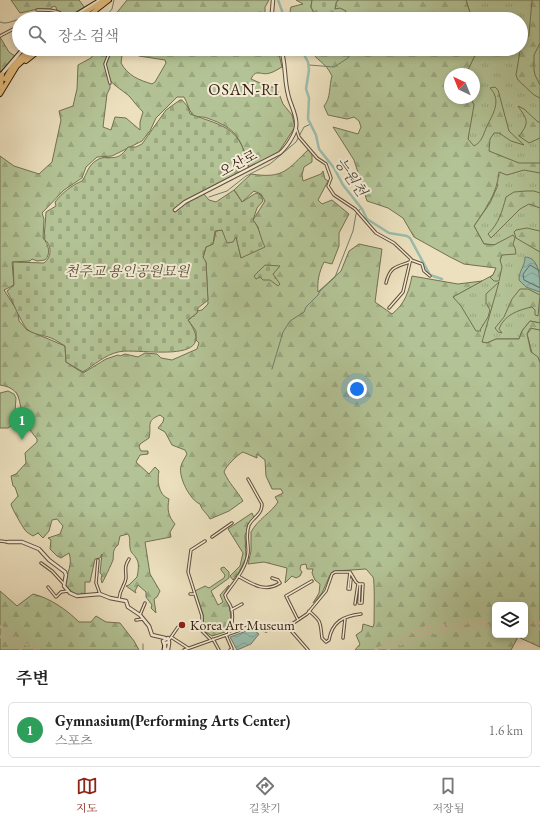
<!DOCTYPE html>
<html lang="ko">
<head>
<meta charset="utf-8">
<style>
  :root { --surface:#fff; --page:#f2f2f2; --text:#222; --muted:#767676; --line:#e0e0e0; --accent:#8f2418 }
  body { margin:0; font-family:"EB Garamond","Noto Serif KR",serif; background:var(--page); color:var(--text) }
  .controls { position:absolute; right:12px; bottom:12px; display:grid; overflow:hidden; border-radius:6px; box-shadow:0 2px 6px #0003 }
  .controls button { width:36px; height:36px; display:grid; place-items:center; padding:0; border:0; border-bottom:1px solid var(--line); background:var(--surface); color:var(--text); font:20px sans-serif }
  .compass { position:absolute; left:444px; top:68px; width:36px; height:36px; border-radius:50%; background:var(--surface); box-shadow:0 2px 6px #0003; rotate:317deg }
  .you { position:absolute; left:357px; top:389px; width:14px; height:14px; margin:-10px; border:3px solid #fff; border-radius:50%; background:#1a73e8; box-shadow:0 0 0 6px #1a73e833 }
  .badge { display:grid; place-items:center; width:26px; height:26px; border-radius:50%; background:var(--accent); color:#fff; font-size:13px; font-weight:700 }
  .pin { position:absolute; translate:-50% -33px; filter:drop-shadow(0 1px 2px #0008) }
  .pin::after { content:''; position:absolute; top:21px; width:14px; height:12px; background:inherit; clip-path:polygon(0 0,100% 0,50% 100%) }
  .list { margin:0; padding:0; list-style:none }
  h2 { display:flex; justify-content:space-between; align-items:center; height:52px; margin:0; padding:0 16px; font-size:17px }
  h2 small { font-size:13px; font-weight:400; color:var(--muted) }
  .list li { display:grid; grid-template-columns:26px 1fr auto; gap:12px; align-items:center; box-sizing:border-box; height:56px; margin:0 8px 8px; padding:0 8px; border:1px solid var(--line); border-radius:6px }
  .list b { display:block; font-size:15px; white-space:nowrap }
  .list p { margin:0; font-size:13px; white-space:nowrap; color:var(--muted) }
  .list em { font-size:13px; font-style:normal; color:var(--muted) }
  .icon { flex:none; width:22px; height:22px; fill:none; stroke:currentColor; stroke-width:2; stroke-linecap:round; stroke-linejoin:round }
  .map { position:relative; flex:none; width:540px; height:650px; overflow:hidden }
  .search { position:absolute; background:var(--surface); box-shadow:0 2px 6px #0003; left:12px; right:12px; top:12px; height:44px; display:flex; align-items:center; gap:10px; box-sizing:border-box; padding:0 14px; border-radius:22px; color:var(--muted); font-size:15px }
  .sheet { height:116px; background:var(--surface) }
  nav { display:flex; justify-content:space-around; align-items:center; box-sizing:border-box; height:56px; border-top:1px solid var(--line); background:var(--surface); font-size:11px; color:var(--muted) }
  nav a { display:grid; justify-items:center; gap:2px }
  nav .on { color:var(--accent) }
  .map>svg:first-child { display:block }
  .grass { fill:url(#grass-tufts); stroke:#737052 }
  .forest { fill:url(#forest-firs); stroke:#737052; fill-rule:evenodd }
  .cemetery { fill:url(#cemetery-stones); stroke:#737052 }
  .pitch { fill:#b3c395; stroke:#737052 }
  .water { fill:url(#water-waves); stroke:#707d6e }
  .lines { fill:none; stroke-linecap:round; stroke-linejoin:round }
  .shore { stroke:#666e5e; stroke-width:1 }
  .stream { stroke:#707d6e; stroke-width:1 }
  .river { stroke:#99bdad; stroke-width:2.5 }
  .secondary-tunnel { stroke:#c7b99b; stroke-width:3; stroke-dasharray:3 1.5; stroke-linecap:butt }
  .minor-casing { stroke:#614e3b; stroke-width:3.5 }
  .tertiary-casing { stroke:#614e3b; stroke-width:4.5 }
  .secondary-casing { stroke:#331e0f; stroke-width:5 }
  .trunk-casing { stroke:#331e0f; stroke-width:6 }
  .minor { stroke:#f3ebd5; stroke-width:1.5 }
  .tertiary { stroke:#f3ebd5; stroke-width:2.5 }
  .secondary { stroke:#f3ebd5; stroke-width:3 }
  .trunk { stroke:#e6c07f; stroke-width:4 }
  .poi-dot { fill:#8f2418; stroke:#f3ebd5; stroke-width:1.5 }
  .labels { text-anchor:middle; stroke-width:4; stroke-linejoin:round; paint-order:stroke }
  .street-label { font-size:14px; fill:#331e0f; stroke:#f3ebd5 }
  .park-label { font-size:14px; font-style:italic; fill:#595037; stroke:#f3ebd5 }
  .poi-label { font-size:14px; fill:#331e0f; stroke:#f3ebd5; text-anchor:start }
  .water-label { font-size:15px; font-style:italic; fill:#524e3e; stroke:#f3ebd5 }
  .quarter-label { font-size:16px; letter-spacing:1px; fill:#331e0f; stroke:#f3ebd5 }
</style>
</head>
<body>
<div class="map">
<svg width="540" height="650" viewBox="0 0 540 650">
  <defs>
    <pattern id="grass-tufts" width="24" height="20" patternUnits="userSpaceOnUse"><rect width="24" height="20" fill="#b3c395"/><path d="M3 7l-1-3M5 7V3M7 7l1-3M15 17l-1-3M17 17v-4M19 17l1-3" fill="none" stroke="#9aa77f"/></pattern>
    <pattern id="forest-firs" width="22" height="20" patternUnits="userSpaceOnUse"><rect width="22" height="20" fill="#b3c395"/><path d="M5 1l3.5 6h-7zM16 11l3.5 6h-7z" fill="#9aa77f"/></pattern>
    <pattern id="cemetery-stones" width="16" height="16" patternUnits="userSpaceOnUse"><rect width="16" height="16" fill="#b3c395"/><path d="M2 7V4a2 2 0 0 1 4 0v3zM10 15v-3a2 2 0 0 1 4 0v3z" fill="#9aa77f"/></pattern>
    <pattern id="water-waves" width="16" height="10" patternUnits="userSpaceOnUse"><rect width="16" height="10" fill="#99bdad"/><path d="M0 5q4-4 8 0t8 0" fill="none" stroke="#84a294"/></pattern>
  </defs>
  <rect width="100%" height="100%" fill="#ece0be"/>
  <filter id="stains"><feTurbulence type="fractalNoise" baseFrequency=".005" numOctaves="4"/><feColorMatrix values="0 0 0 0 .2 0 0 0 0 .09 0 0 0 0 .02 0 0 0 .5 -.17"/></filter>
  <radialGradient id="worn" r=".72"><stop offset=".6" stop-color="#630" stop-opacity="0"/><stop offset="1" stop-color="#630" stop-opacity=".3"/></radialGradient>
  <path class="grass" d="M 466,0 L 540,0 L 540,323 L 530,321 L 522,331 L 519,339 L 496,339 L 487,343 L 482,342 L 452,297 L 493,275 L 505,249 L 498,245 L 484,244 L 474,226 L 490,203 L 498,185 L 468,139 L 469,98 L 474,98 L 474,74 L 466,73 L 478,49 L 521,49 L 521,19 L 472,19 Z
    M 532,328 L 540,330 L 540,362 L 532,353 L 527,334 Z"/>
  <path class="forest" d="M 11,0 L 79,0 L 85,8 L 69,17 L 57,11 L 56,7 L 54,6 L 50,9 L 38,9 L 20,13 Z
    M 127,0 L 269,0 L 265,7 L 265,13 L 260,12 L 249,19 L 120,19 L 115,15 Z
    M 296,0 L 312,0 L 311,7 L 317,19 L 295,19 L 290,11 L 291,7 L 303,4 Z
    M 338,0 L 466,0 L 472,19 L 342,19 L 344,17 L 335,9 L 336,3 Z
    M 532,0 L 540,0 L 540,43 L 534,55 L 534,70 L 535,75 L 540,85 L 540,98 L 534,95 L 518,80 L 516,75 L 520,51 L 529,35 Z
    M 0,37 L 9,52 L 15,56 L 0,72 Z
    M 97,49 L 111,55 L 122,55 L 121,63 C 128,76 139,80 152,84 L 155,82 L 166,63 L 165,60 L 139,56 L 132,52 L 126,53 L 128,49 L 259,49 L 258,51 C 264,52 275,52 279,54 L 282,67 C 278,69 274,72 270,73 C 261,76 256,68 251,79 L 269,87 L 273,87 L 278,91 L 283,104 L 292,115 L 295,127 L 278,153 L 249,167 C 240,138 238,129 207,118 C 202,116 196,118 192,114 C 189,110 187,102 184,97 L 177,97 L 156,118 L 150,131 L 142,141 L 112,156 L 97,157 L 86,167 L 82,178 L 64,190 L 42,213 L 44,219 L 43,238 C 49,245 51,254 45,260 L 37,261 L 32,259 L 30,261 L 12,262 L 14,285 L 4,290 L 18,312 L 19,321 L 27,330 L 65,346 L 66,362 L 83,373 L 106,359 L 118,355 L 120,356 L 125,354 L 138,357 L 145,353 L 157,354 L 161,358 L 172,360 L 197,349 L 199,343 L 196,340 L 196,331 L 188,320 L 197,313 L 197,311 L 202,310 L 208,304 L 206,262 L 203,258 L 206,247 L 213,244 L 216,231 L 222,230 L 236,236 L 241,258 L 260,237 L 258,227 L 253,220 L 265,201 L 261,194 L 254,191 L 242,202 L 234,190 L 251,174 C 284,179 287,170 309,149 L 312,152 L 312,162 L 304,167 L 302,175 L 303,181 L 321,174 L 323,171 L 325,179 L 328,181 L 318,200 L 322,204 L 332,200 L 349,214 L 339,233 L 339,246 L 332,264 L 324,262 C 319,272 317,282 318,292 L 341,271 L 349,251 L 359,244 L 382,249 L 375,302 L 392,314 C 405,304 409,291 412,276 L 458,284 L 482,281 L 453,297 L 461,306 L 476,331 L 481,331 L 480,330 L 488,317 L 490,310 L 486,303 L 486,294 L 499,282 L 482,342 L 487,343 L 496,339 L 519,339 L 522,331 L 530,321 L 540,323 L 540,330 L 530,328 L 527,334 L 531,352 L 538,357 L 540,363 L 540,647 L 518,637 L 511,650 L 355,650 L 360,644 L 356,635 L 362,631 L 363,624 L 373,627 L 374,624 C 374,616 375,581 373,577 C 371,574 368,572 366,569 L 336,571 L 330,575 L 322,593 L 313,603 L 319,593 L 320,584 L 315,580 L 312,573 L 313,569 L 307,569 L 306,564 L 301,565 L 300,569 L 302,572 L 300,576 L 296,578 L 292,576 L 285,583 L 287,568 L 264,562 L 248,564 L 251,551 L 251,532 C 258,519 271,513 278,502 L 275,497 L 283,493 L 281,489 L 272,489 L 266,476 L 265,460 L 257,454 L 257,458 L 243,452 C 237,455 226,466 224,472 C 230,485 236,489 243,501 L 229,511 L 210,519 C 207,513 202,511 200,504 C 190,500 178,477 181,466 C 182,462 185,458 187,454 L 185,450 L 172,445 L 165,432 L 158,428 L 163,422 L 164,418 L 160,415 C 145,421 152,426 149,438 L 140,444 L 139,447 L 141,451 L 148,451 L 148,454 L 140,455 L 136,462 L 149,474 L 155,467 L 159,471 C 157,480 158,495 169,499 C 167,509 168,516 175,524 L 170,532 L 171,537 L 145,542 L 150,574 L 160,591 L 157,597 L 154,599 L 156,613 L 151,608 L 152,605 L 146,597 L 146,592 L 138,585 L 135,591 L 136,593 L 126,586 L 129,585 L 137,577 C 138,572 140,563 136,558 C 134,554 130,553 130,547 C 129,542 131,539 128,534 L 120,536 L 118,545 C 112,550 114,553 113,560 C 112,563 103,582 102,583 L 101,579 L 102,575 L 100,573 L 102,554 L 100,558 L 95,559 L 90,582 L 85,582 L 85,594 C 76,597 70,591 65,584 C 67,573 73,564 69,553 L 61,558 L 57,556 L 50,549 L 51,540 L 48,538 L 60,534 L 63,526 L 57,519 L 52,520 L 49,531 L 43,538 L 38,533 L 33,536 C 30,534 27,533 25,530 C 22,526 11,507 11,504 L 18,496 L 15,487 L 13,486 L 11,476 L 16,474 L 26,463 L 25,453 L 37,442 L 37,439 C 33,434 29,429 26,423 C 16,406 26,389 0,385 L 0,156 L 14,166 L 39,174 L 52,162 L 61,120 L 59,111 L 73,106 L 77,89 L 78,65 L 91,58 ZM 110,80 C 114,86 124,91 130,97 C 134,102 138,107 143,112 L 140,122 L 140,130 L 126,118 L 115,117 L 111,130 L 103,127 L 107,94 L 110,88 ZM 495,605 L 525,605 L 525,635 L 495,635 Z
    M 310,49 L 478,49 L 466,74 L 450,74 L 450,98 L 471,98 L 474,105 L 468,139 L 474,146 C 482,142 483,135 487,126 C 493,114 502,100 490,88 L 495,87 L 498,90 L 509,131 L 524,145 L 511,141 L 499,133 L 494,133 L 490,139 L 489,151 L 519,163 L 540,163 L 540,173 L 524,170 L 507,175 L 499,172 C 497,194 486,208 474,226 L 484,244 L 494,245 L 513,235 L 515,238 L 513,244 L 515,248 L 516,254 L 502,255 L 500,260 L 502,267 L 499,281 L 494,281 L 490,277 L 493,275 L 496,268 L 464,264 L 450,257 L 414,237 L 403,218 L 388,208 L 367,201 L 354,160 L 333,127 L 358,134 L 361,127 L 359,121 L 354,117 L 347,119 L 328,115 L 324,106 C 331,98 329,86 332,76 C 325,61 316,61 310,49 Z
    M 518,106 L 524,109 L 538,122 L 540,122 L 540,138 L 529,143 L 519,136 C 531,121 526,119 518,106 Z
    M 526,191 L 534,191 L 540,193 L 540,208 L 529,204 L 520,209 L 491,238 L 488,234 C 499,223 502,212 506,197 L 514,192 Z
    M 527,228 L 540,231 L 540,252 L 516,238 L 514,232 L 516,230 Z
    M 520,289 L 528,289 L 540,295 L 538,316 L 535,315 L 535,310 L 532,307 C 518,310 504,315 499,329 L 502,333 L 498,332 L 495,328 L 504,317 L 512,299 Z
    M 252,513 L 254,518 L 245,535 L 246,558 L 239,572 L 233,580 L 230,576 L 240,566 L 243,553 L 228,529 Z
    M 224,567 L 229,572 L 229,578 L 211,591 L 218,605 L 223,602 L 220,595 L 229,585 L 224,595 C 231,608 234,620 225,632 L 212,636 L 204,631 L 203,614 L 195,591 L 205,586 L 209,588 L 224,578 L 225,575 L 221,570 L 221,568 Z
    M 0,591 L 17,606 L 33,594 C 50,598 67,610 79,622 L 91,622 L 96,616 L 106,622 L 120,623 L 134,641 L 139,650 L 0,650 Z"/>
  <path class="cemetery" d="M 312,0 L 338,0 L 336,3 L 335,9 L 340,8 L 346,11 L 342,19 L 317,19 L 311,7 Z
    M 180,100 L 182,100 L 188,107 L 190,114 C 226,127 240,127 249,168 L 203,193 L 209,200 L 216,202 L 234,190 L 242,202 L 256,193 L 261,195 L 263,201 L 257,208 L 253,220 C 260,228 260,238 265,247 L 241,258 L 236,237 L 233,242 L 227,243 L 222,230 L 215,231 L 213,244 L 206,247 L 203,257 L 206,262 L 208,300 L 198,308 L 197,313 L 188,320 C 222,367 137,347 118,352 C 105,355 94,365 83,372 L 66,362 L 65,346 C 60,343 56,340 51,338 C 44,335 35,335 28,330 C 22,325 12,300 7,291 L 14,285 L 13,262 L 44,263 C 52,257 52,245 44,239 L 46,212 L 56,206 L 55,202 C 62,193 72,185 82,181 C 88,173 87,166 97,160 C 108,153 116,165 128,147 L 136,147 L 142,144 L 166,110 Z
    M 265,265 L 280,266 L 273,274 L 280,284 L 278,286 L 270,280 L 263,280 L 260,277 L 256,279 L 254,276 Z"/>
  <path class="pitch" d="M 8,391 L 14,394 L 16,398 L 14,424 L 8,428 L 0,428 L 0,393 Z"/>
  <path class="water" d="M 525,257 C 540,257 540,280 540,292 L 526,287 L 519,280 C 519,270 525,267 525,257 Z
    M 252,629 L 259,634 L 251,644 L 237,650 L 230,637 Z"/>
  <g class="lines">
    <path class="shore" d="M 540,271 L 530,265 L 523,274 L 524,280 L 540,288"/>
    <path class="stream" d="M 104,19 L 112,9 L 114,0
      M 0,22 C 8,27 21,14 33,19
      M 309,65 L 334,67 L 348,58 L 354,49
      M 209,197 L 227,191 L 246,176 L 270,164 L 296,142 L 304,127 L 311,124
      M 272,369 L 283,332 L 290,321 L 304,312 L 306,307 L 318,295 L 320,291 L 335,277 L 353,231 L 356,214 L 361,208
      M 143,650 L 143,644"/>
    <path class="river" d="M 278,0 L 285,19
      M 301,49 L 308,62 L 309,70 L 306,89 L 309,98 L 308,119 L 316,135 L 319,149 L 334,168 L 343,185 L 362,209 L 367,219 L 389,233 L 407,236 L 410,238 L 430,275 L 442,279"/>
    <path class="secondary-tunnel" d="M 525,622 L 540,623
      M 0,626 L 21,642 L 39,650
      M 525,627 L 540,629
      M 0,636 L 23,650
      M 375,650 L 422,628 L 495,620
      M 387,650 L 424,634 L 495,625"/>
    <defs>
      <path id="minor" d="M 37,10 C 46,10 61,9 67,19
        M 0,36 L 19,26
        M 108,49 L 109,54 L 105,64 L 110,83
        M 124,54 L 126,49
        M 296,128 L 299,137 L 317,158 L 326,164 L 331,178 L 328,186 L 334,195 L 355,209 L 376,233 L 394,243 L 411,259 L 410,262 C 395,267 390,267 386,283
        M 411,260 L 422,264 L 424,271 L 430,276
        M 389,308 L 403,292 L 410,262
        M 212,537 L 232,523
        M 0,541 L 8,542
        M 205,541 L 191,550 L 188,572 L 202,616 L 202,631 L 210,639
        M 98,560 L 96,583 L 100,594
        M 41,563 L 52,571 L 64,584
        M 238,576 C 252,584 265,593 280,583 L 278,580 L 272,578
        M 48,587 L 56,597 L 61,592 L 68,591
        M 348,589 L 350,572 L 356,582 L 360,585 L 359,603 L 362,603 L 363,584 L 358,584
        M 348,589 L 350,589 L 351,579
        M 190,594 L 195,594
        M 119,599 C 120,588 125,586 126,578 C 126,569 124,567 129,559
        M 355,604 L 358,584
        M 231,610 L 242,604
        M 309,611 C 322,622 320,622 322,638 L 326,642 L 329,640 C 332,622 343,616 361,614
        M 140,615 L 145,603
        M 136,620 L 143,619
        M 298,620 L 286,596 L 312,581
        M 287,626 L 308,650
        M 226,635 L 232,649 L 230,650
        M 228,635 C 232,626 234,616 231,607 C 229,602 226,600 225,595 C 234,582 246,569 248,553 C 249,544 245,535 249,525 C 253,517 262,515 262,504 L 248,479
        M 171,637 L 188,648
        M 343,638 L 345,619
        M 213,639 L 219,650
        M 169,640 L 178,627
        M 184,650 L 254,625 L 266,631 L 280,625 L 292,624 L 307,614 L 326,591 L 332,574 L 335,572 L 350,572"/>
      <path id="tertiary" d="M 273,0 L 272,12 L 274,19
        M 175,210 L 185,202 L 280,153 C 286,148 295,135 296,127 C 298,116 290,105 288,94 C 284,79 286,64 281,49
        M 8,542 L 22,542 L 39,549 L 49,560 L 65,572 L 66,575 L 64,586 L 70,593 L 77,596 L 100,594 L 110,598 L 126,601 L 128,607 L 140,615 L 149,626 L 152,635 L 165,638
        M 165,643 L 169,642 L 168,638 L 163,641 L 166,650
        M 168,650 L 169,643"/>
      <path id="secondary" d="M 69,19 L 100,0
        M 1,75 L 23,49
        M 164,650 L 165,645"/>
      <path id="trunk" d="M 86,18 L 109,0
        M 75,19 L 104,0
        M 26,61 L 41,49
        M 5,79 L 13,65 L 30,49
        M 1,88 L 2,74
        M 0,94 L 17,66 L 36,49"/>
    </defs>
    <use href="#minor" class="minor-casing"/>
    <use href="#tertiary" class="tertiary-casing"/>
    <use href="#secondary" class="secondary-casing"/>
    <use href="#trunk" class="trunk-casing"/>
    <use href="#minor" class="minor"/>
    <use href="#tertiary" class="tertiary"/>
    <use href="#secondary" class="secondary"/>
    <use href="#trunk" class="trunk"/>
  </g>
  <circle class="poi-dot" cx="182" cy="625" r="4"/>
  <g class="labels">
    <g class="street-label">
      <text transform="translate(238 163) rotate(-28)" y="5">오산로</text>
    </g>
    <g class="park-label">
      <text x="127" y="276">천주교 용인공원묘원</text>
    </g>
    <g class="poi-label">
      <text x="190" y="630">Korea Art Museum</text>
    </g>
    <g class="water-label">
      <text transform="translate(351 177) rotate(55)" y="5">능원천</text>
    </g>
    <g class="quarter-label">
      <text x="244" y="95">OSAN-RI</text>
    </g>
  </g>
  <rect width="100%" height="100%" filter="url(#stains)"/>
  <rect width="100%" height="100%" fill="url(#worn)"/>
</svg>
<div class="controls">
<button><svg class="icon" aria-label="layers" viewBox="0 0 24 24"><path d="M12 4l9 5-9 5-9-5zM3 14l9 5 9-5"/></svg></button>
</div>
<svg class="compass" viewBox="-18 -18 36 36"><path d="M0-13l5 13h-10z" fill="#e53935"/><path d="M0 13l5-13h-10z" fill="#767676"/></svg>
<div class="you"></div>
<div class="pin badge" style="left:22px;top:440px;background:#2e9e5b">1</div>
<div class="search"><svg class="icon" aria-label="search" viewBox="0 0 24 24"><circle cx="10" cy="10" r="6"/><path d="M15 15l6 6"/></svg>장소 검색</div>
</div>
<section class="sheet">
<h2>주변<small></small></h2>
<ul class="list">
<li><span class="badge" style="background:#2e9e5b">1</span><div><b>Gymnasium(Performing Arts Center)</b><p>스포츠</p></div><em>1.6 km</em></li>
</ul>
</section>
<nav>
<a class="on"><svg class="icon" aria-label="map" viewBox="0 0 24 24"><path d="M3 6l6-2 6 2 6-2v14l-6 2-6-2-6 2zM9 4v14M15 6v14"/></svg>지도</a>
<a><svg class="icon" aria-label="directions" viewBox="0 0 24 24"><path d="M12 3l9 9-9 9-9-9zM9 14v-3h6M13 9l2 2-2 2"/></svg>길찾기</a>
<a><svg class="icon" aria-label="saved" viewBox="0 0 24 24"><path d="M7 4h10v16l-5-4-5 4z"/></svg>저장됨</a>
</nav>
</body>
</html>
